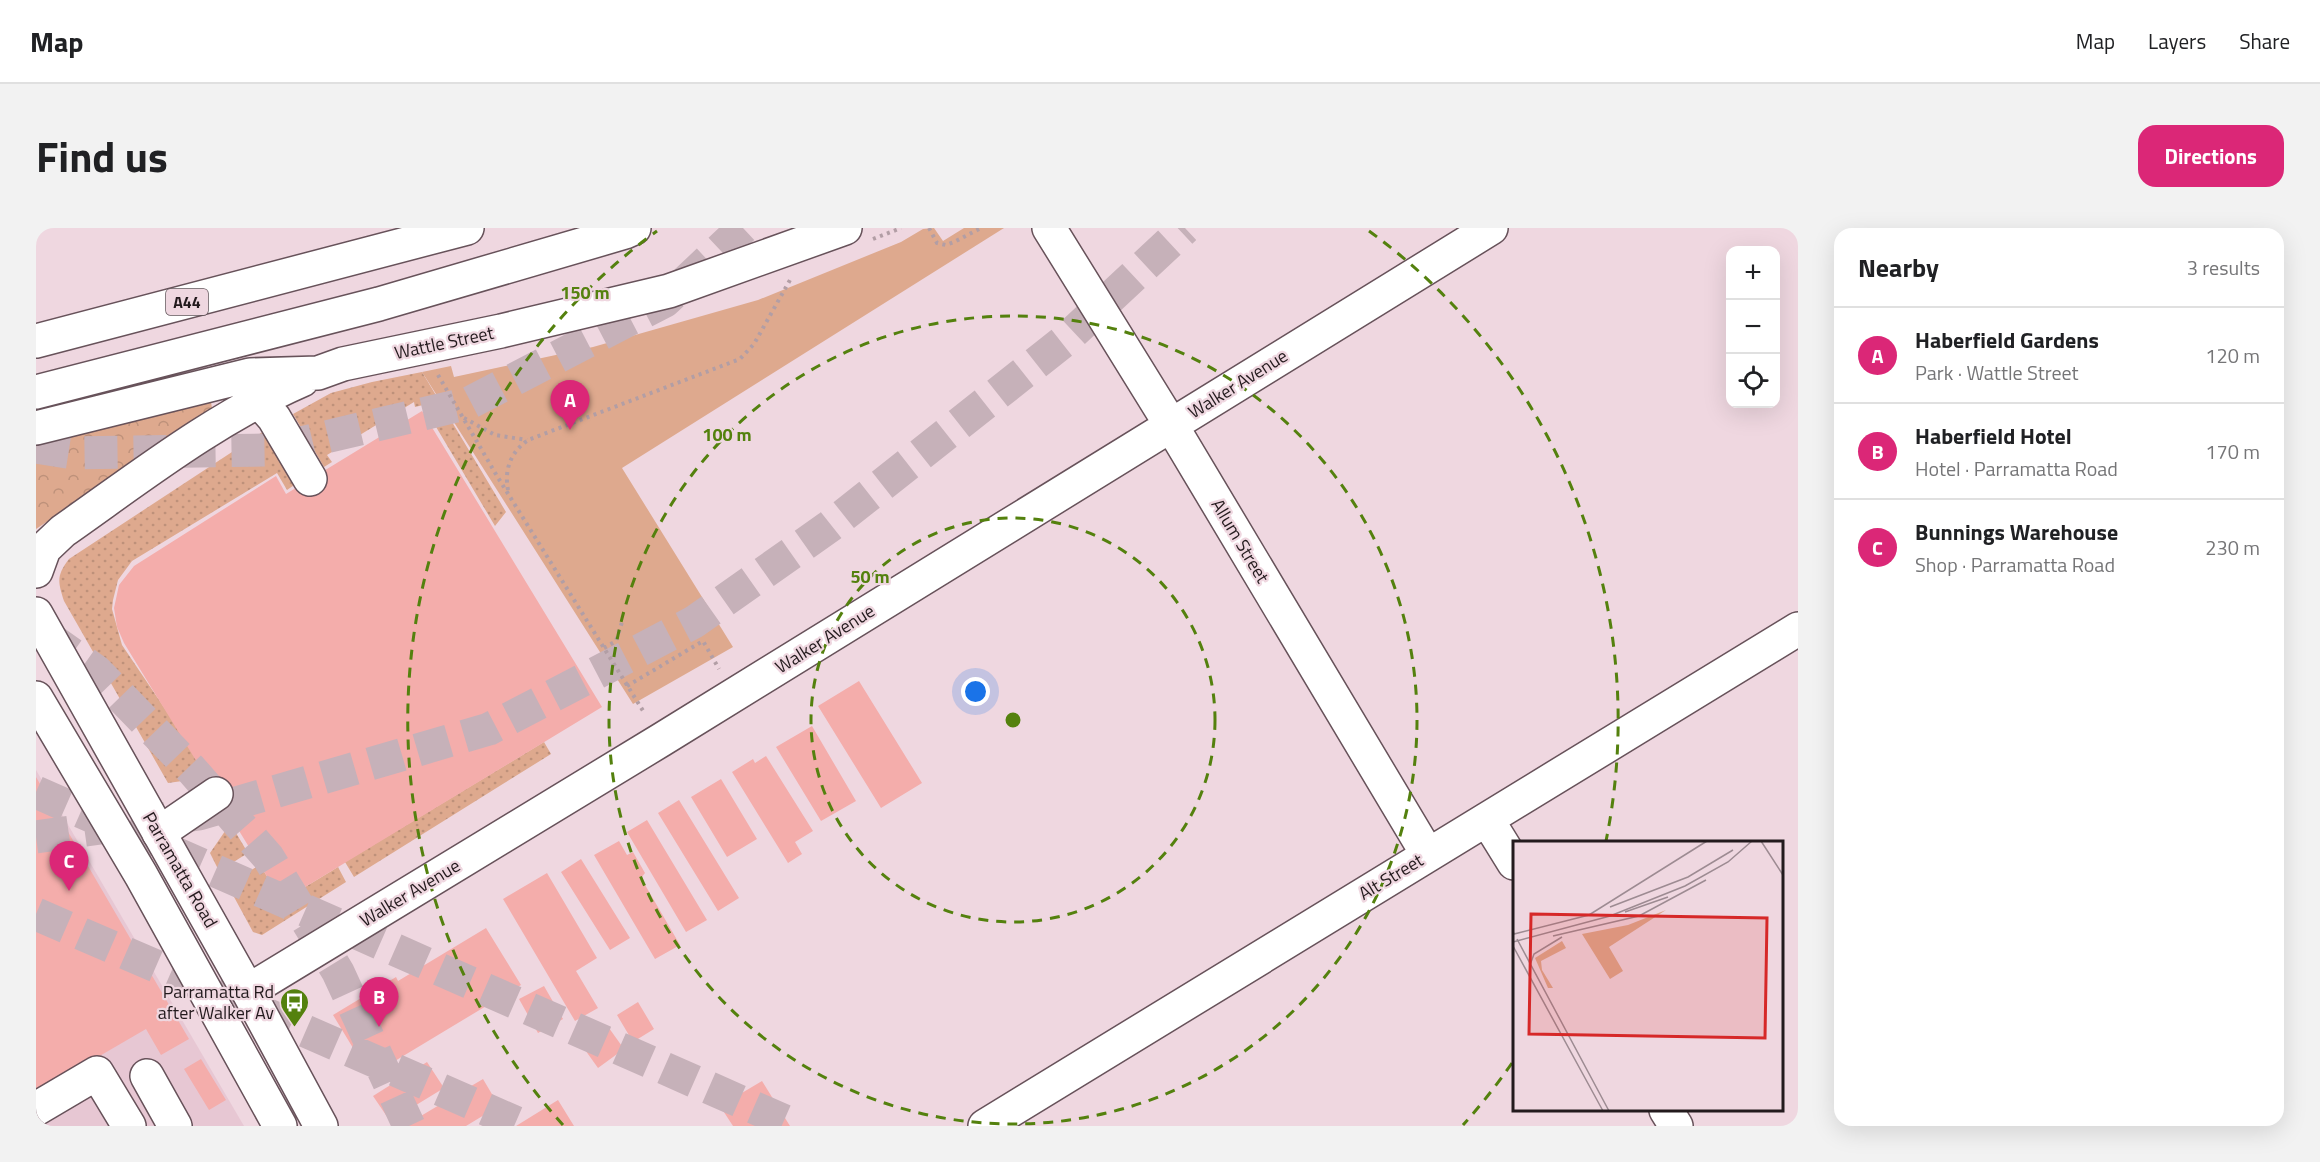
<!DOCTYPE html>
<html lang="en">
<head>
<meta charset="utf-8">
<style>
  :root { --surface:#fff; --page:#f2f2f2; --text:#202124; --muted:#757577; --line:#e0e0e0; --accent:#db2777 }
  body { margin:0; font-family:"Titillium Web",sans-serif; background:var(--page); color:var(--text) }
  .controls { position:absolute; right:18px; top:18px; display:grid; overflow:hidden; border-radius:12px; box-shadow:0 6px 24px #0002 }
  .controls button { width:54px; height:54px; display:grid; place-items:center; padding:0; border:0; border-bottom:2px solid var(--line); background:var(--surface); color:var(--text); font:30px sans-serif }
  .you { position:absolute; left:940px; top:464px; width:21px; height:21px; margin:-15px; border:4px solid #fff; border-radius:50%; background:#1a73e8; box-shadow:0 0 0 9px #1a73e833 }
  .badge { display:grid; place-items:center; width:39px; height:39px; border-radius:50%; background:var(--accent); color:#fff; font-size:20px; font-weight:700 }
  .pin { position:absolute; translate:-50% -50px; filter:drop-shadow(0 2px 3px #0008) }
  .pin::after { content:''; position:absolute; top:32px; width:21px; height:18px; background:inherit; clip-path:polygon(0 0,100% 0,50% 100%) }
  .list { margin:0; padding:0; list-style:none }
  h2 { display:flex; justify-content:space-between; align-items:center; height:78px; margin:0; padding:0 24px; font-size:26px }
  h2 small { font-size:20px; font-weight:400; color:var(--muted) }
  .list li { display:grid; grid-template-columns:39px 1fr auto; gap:18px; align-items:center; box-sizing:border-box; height:96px; padding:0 24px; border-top:2px solid var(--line) }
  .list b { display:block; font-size:22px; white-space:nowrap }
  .list p { margin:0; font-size:20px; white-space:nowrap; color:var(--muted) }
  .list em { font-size:20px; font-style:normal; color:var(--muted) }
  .icon { flex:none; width:33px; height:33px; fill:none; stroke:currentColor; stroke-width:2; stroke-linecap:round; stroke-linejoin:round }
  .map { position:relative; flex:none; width:1762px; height:898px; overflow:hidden; border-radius:18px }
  header { display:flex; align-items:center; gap:36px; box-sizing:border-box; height:84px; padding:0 30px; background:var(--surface); border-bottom:2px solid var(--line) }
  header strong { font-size:28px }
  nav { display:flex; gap:33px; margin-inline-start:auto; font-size:21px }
  .intro { display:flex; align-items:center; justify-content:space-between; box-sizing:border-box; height:144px; padding:0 36px }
  h1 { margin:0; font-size:42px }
  .button { padding:15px 27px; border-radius:18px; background:var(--accent); color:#fff; font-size:21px; font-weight:700 }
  main { display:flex; gap:36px; padding:0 36px }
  aside { flex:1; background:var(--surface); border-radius:18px; box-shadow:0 6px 24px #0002 }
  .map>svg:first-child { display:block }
  .built { fill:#e7c7d3 }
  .forest { fill:url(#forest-crowns) }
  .park { fill:#dea98e }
  .garden { fill:url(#garden-dots) }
  .building { fill:#f4adab }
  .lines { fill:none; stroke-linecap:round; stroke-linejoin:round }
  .highway-tunnel { stroke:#c6b1b9; stroke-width:33; stroke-dasharray:33 16; stroke-linecap:butt }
  .minor-casing { stroke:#67525a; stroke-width:36 }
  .major-casing { stroke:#67525a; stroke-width:36 }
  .highway-casing { stroke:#67525a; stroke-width:36 }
  .path { stroke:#b29ea5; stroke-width:4; stroke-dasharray:3 4.5; stroke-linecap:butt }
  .minor { stroke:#fff; stroke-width:33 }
  .major { stroke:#fff; stroke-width:33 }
  .highway { stroke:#fff; stroke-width:33 }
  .ring { fill:none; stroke:#54810e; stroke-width:3; stroke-dasharray:10 8 }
  .labels { text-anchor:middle; stroke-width:4.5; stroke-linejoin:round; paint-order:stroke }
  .shield { fill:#efd7e0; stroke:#605358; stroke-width:1.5 }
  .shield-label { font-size:16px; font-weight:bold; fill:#231a1d }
  .street-label { font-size:18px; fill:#231a1d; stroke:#efd7e0 }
  .poi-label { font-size:18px; fill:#231a1d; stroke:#efd7e0; text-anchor:end }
  .inset-road { fill:none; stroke:#9d8b92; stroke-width:1.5 }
  .view { fill:#d62828; fill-opacity:0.15; stroke:#d62828; stroke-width:3 }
  .inset-edge { fill:none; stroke:#231a1d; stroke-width:3 }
  .centre { fill:#54810e; stroke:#efd7e0; stroke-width:3 }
  .ring-label { font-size:18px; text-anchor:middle; font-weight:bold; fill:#54810e; stroke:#efd7e0; stroke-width:4.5; stroke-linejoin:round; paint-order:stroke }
</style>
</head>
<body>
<header>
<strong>Map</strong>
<nav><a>Map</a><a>Layers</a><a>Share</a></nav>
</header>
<div class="intro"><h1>Find us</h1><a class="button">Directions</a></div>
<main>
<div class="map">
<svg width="1762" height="898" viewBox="0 0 1762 898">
  <defs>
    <pattern id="forest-crowns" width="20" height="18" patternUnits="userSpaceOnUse" patternTransform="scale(1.5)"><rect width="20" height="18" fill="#dea98e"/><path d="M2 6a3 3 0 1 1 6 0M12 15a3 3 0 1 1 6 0" fill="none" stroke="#be917a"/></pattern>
    <pattern id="garden-dots" width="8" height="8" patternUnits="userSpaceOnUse" patternTransform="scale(1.5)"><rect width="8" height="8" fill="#dea98e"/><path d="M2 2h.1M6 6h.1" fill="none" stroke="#be917a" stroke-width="1.8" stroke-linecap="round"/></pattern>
  </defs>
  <rect width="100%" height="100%" fill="#efd7e0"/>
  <path class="built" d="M 0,542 L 208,898 L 0,898 Z"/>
  <path class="forest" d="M 175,174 L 176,180 L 164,192 L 0,301 L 0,210 L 145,177 Z"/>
  <path class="park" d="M 898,0 L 907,13 L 928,0 L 968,0 L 586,240 L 697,419 L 597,476 L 386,144 L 415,138 L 418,149 L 557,119 L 722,72 L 865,14 L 887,1 Z"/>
  <path class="garden" d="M 386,144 L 470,284 L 459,298 L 387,177 L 379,179 L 378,174 L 291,227 L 296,234 L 288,239 L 257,186 L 295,165 L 336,154 Z
    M 231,201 L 264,253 L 251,262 L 241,245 L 96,333 L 82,352 L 77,372 L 76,381 L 86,417 L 175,549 L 132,555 L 28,373 C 22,354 20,348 33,331 Z
    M 508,514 L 515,526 L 318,649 L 309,634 Z
    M 196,593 L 203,603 L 200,605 L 212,625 L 183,643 L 174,625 Z
    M 224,637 L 246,673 L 302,639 L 310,654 L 226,707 L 217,704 L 191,656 Z"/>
  <path class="building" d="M 386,183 L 566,479 L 246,673 L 88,415 L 81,399 L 78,380 L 83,357 L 98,338 L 240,248 L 250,266 Z
    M 823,453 L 886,555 L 845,580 L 782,478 Z
    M 776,498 L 820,573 L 785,593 L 740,519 Z
    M 730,528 L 777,603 L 759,614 L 766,626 L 752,635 L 696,544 L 717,531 L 719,535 Z
    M 0,549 L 153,811 L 125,827 L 110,801 L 0,865 Z
    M 685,551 L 721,611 L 691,629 L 655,569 Z
    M 643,572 L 703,670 L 682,683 L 622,585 Z
    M 611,592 L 671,692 L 650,704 L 591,604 Z
    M 583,613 L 591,627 L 597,624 L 609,645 L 605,650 L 644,717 L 619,731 L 558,627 Z
    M 545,631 L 594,710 L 574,722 L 525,644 Z
    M 511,645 L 561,730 L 540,743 L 562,780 L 539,793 L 467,671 Z
    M 450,700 L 485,757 L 334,848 L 297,787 L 360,749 L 362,753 Z
    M 508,758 L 527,791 L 502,805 L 483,771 Z
    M 602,774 L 618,801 L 597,814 L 581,787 Z
    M 573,800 L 588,821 L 562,840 L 547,819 Z
    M 165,831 L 190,872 L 173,882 L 148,841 Z
    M 391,834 L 408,860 L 354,893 L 337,868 Z
    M 447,851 L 463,878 L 430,898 L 368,898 Z
    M 726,853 L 754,898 L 697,898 L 684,878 Z
    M 522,872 L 538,898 L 480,898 Z"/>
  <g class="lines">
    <path class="highway-tunnel" d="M 0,219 L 38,225 L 235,222 L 433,175 L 629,73 L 707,0
      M 9,407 L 60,443 L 155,541 L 232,629 L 302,744 L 373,898
      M 0,564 L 760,898
      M 0,609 L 163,586 L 453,501 L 658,394 L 794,298 L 1028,113 L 1149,0
      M 0,686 L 488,898"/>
    <defs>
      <path id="minor" d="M 1013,0 L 1135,197 L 1392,627
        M 222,172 L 238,190 L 274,251
        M 1452,593 L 1478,635
        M 123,605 L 180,566
        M 212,763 L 625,512 L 1455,0
        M 111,848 L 139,898
        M 0,881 L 61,845 L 93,898
        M 1630,882 L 1640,898
        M 949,898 L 1762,401"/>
      <path id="major" d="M 0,386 L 212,763 L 285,898
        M 0,470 L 105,647 L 244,898"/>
      <path id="highway" d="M 0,113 L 431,0
        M 0,164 L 343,76 L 589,4 L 598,0
        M 0,200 L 214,147 L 282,145 L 307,136 L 465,103 L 633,63 L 809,0
        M 0,343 L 8,321 L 27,303 C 104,249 179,190 266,152"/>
    </defs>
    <use href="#minor" class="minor-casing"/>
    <use href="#major" class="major-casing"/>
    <use href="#highway" class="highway-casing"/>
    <path class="path" d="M 893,0 L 901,15 L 910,17 L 918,14 L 945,0
      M 837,11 L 865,0
      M 402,147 L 461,248 L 609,486
      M 428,190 L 459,207 L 491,212
      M 472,262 C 468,241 475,224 492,212 L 704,131 L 718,116 L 754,52
      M 568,420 L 580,413 L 586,394
      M 591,458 L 667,413 L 683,441"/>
    <use href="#minor" class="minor"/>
    <use href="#major" class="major"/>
    <use href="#highway" class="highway"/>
  </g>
  <g class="ring">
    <circle cx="977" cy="492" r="202"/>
    <circle cx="977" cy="492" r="404"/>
    <path d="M1476 835A605 605 0 0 1 1427 897M527 897A605 605 0 0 1 621 3M1333 3A605 605 0 0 1 1570 613"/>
  </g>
  <defs>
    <symbol id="bus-pin" viewBox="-11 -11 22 30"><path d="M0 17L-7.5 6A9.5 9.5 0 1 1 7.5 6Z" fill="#54810e" stroke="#efd7e0"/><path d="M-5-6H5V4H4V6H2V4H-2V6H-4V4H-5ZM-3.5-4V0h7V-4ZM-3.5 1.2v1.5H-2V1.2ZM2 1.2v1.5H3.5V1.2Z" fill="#fff"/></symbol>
  </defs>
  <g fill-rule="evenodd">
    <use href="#bus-pin" x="242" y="758" width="33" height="45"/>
  </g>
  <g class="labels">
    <rect class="shield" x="130" y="61" width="42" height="26" rx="4.5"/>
    <g class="shield-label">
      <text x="151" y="80">A44</text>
    </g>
    <g class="street-label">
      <text transform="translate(408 115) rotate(-12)" y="6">Wattle Street</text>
      <text transform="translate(1202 156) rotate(-32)" y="6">Walker Avenue</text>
      <text transform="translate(1204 313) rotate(59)" y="6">Allum Street</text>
      <text transform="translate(789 411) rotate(-32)" y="6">Walker Avenue</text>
      <text transform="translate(144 642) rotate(60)" y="6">Parramatta Road</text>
      <text transform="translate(1355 649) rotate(-31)" y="6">Alt Street</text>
      <text transform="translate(374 665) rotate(-31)" y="6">Walker Avenue</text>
    </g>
    <g class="poi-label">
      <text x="238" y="770">Parramatta Rd<tspan x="238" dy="21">after Walker Av</tspan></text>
    </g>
  </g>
  <g transform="translate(1477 613)">
    <rect width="270" height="270" fill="#efd7e0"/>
    <path d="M 153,69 L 96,106 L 110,130 L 97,138 L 69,93 L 115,84 Z" fill="#dea98e"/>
    <path d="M 49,100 L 53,107 L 28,120 L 29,129 L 40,147 L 35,147 L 22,117 Z" fill="#dea98e"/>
    <path class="inset-road" d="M 248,0 L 270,34M 97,66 L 175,36 L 220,9M 112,71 L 155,56M 0,90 L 1,93 L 76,74 L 194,0M 40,95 L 126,75 L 193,39M 4,98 L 96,270M 0,101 L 97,75 L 172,45 L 215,21 L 239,0M 0,105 L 90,270M 17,124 L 21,113 L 49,96"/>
    <path class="view" d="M 18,73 L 254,77 L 252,197 L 16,193 Z"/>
    <rect width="270" height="270" class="inset-edge"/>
  </g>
  <circle cx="977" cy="492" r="9" class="centre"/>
  <g class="ring-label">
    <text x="549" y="71">150 m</text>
    <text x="691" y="213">100 m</text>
    <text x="834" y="355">50 m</text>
  </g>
</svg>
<div class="controls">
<button>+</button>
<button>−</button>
<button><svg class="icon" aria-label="locate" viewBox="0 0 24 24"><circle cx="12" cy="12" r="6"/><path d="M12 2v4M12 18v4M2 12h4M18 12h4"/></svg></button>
</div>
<div class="you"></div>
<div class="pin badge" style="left:534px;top:202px">A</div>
<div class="pin badge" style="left:343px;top:799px">B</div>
<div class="pin badge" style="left:33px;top:663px">C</div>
</div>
<aside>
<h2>Nearby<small>3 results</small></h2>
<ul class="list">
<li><span class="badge">A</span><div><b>Haberfield Gardens</b><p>Park · Wattle Street</p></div><em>120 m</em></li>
<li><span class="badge">B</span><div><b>Haberfield Hotel</b><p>Hotel · Parramatta Road</p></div><em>170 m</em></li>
<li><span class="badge">C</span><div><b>Bunnings Warehouse</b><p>Shop · Parramatta Road</p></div><em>230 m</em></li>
</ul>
</aside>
</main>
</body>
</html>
